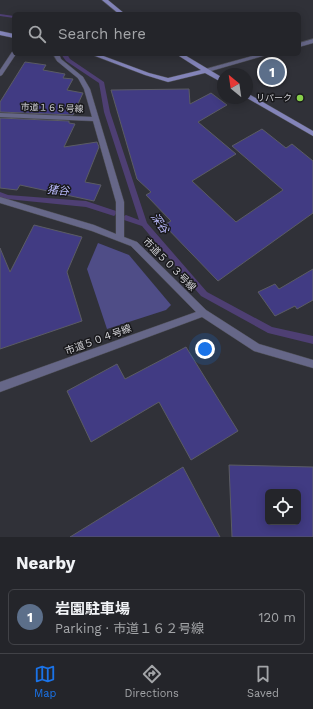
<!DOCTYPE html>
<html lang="en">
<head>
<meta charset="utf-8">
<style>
  :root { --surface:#24252a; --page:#2c2d32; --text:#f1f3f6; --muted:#a3a5a8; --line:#414247; --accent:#1a73e8 }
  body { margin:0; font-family:"Work Sans","Noto Sans JP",sans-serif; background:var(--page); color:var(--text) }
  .controls { position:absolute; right:12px; bottom:12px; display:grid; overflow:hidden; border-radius:6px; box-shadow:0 2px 10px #0003 }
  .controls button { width:36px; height:36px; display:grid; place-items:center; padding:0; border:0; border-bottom:1px solid var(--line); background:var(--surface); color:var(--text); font:20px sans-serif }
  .compass { position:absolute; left:217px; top:68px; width:36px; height:36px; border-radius:50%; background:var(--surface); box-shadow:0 2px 10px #0003; rotate:331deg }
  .you { position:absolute; left:205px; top:349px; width:14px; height:14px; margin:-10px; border:3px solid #fff; border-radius:50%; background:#1a73e8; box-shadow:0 0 0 6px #1a73e833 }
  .badge { display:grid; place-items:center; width:26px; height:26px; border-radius:50%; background:var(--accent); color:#fff; font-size:13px; font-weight:700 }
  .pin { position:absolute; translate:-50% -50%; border:2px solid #fff; box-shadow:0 1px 4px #0006 }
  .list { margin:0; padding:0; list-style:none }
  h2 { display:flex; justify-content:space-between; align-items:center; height:52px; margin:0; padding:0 16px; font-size:17px }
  h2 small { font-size:13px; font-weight:400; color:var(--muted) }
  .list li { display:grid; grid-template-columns:26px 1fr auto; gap:12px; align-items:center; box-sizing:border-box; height:56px; margin:0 8px 8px; padding:0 8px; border:1px solid var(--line); border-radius:6px }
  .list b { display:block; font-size:15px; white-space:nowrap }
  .list p { margin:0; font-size:13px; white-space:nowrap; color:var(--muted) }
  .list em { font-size:13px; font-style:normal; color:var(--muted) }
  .icon { flex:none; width:22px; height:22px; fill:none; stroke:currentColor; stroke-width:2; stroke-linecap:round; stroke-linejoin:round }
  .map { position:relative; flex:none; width:313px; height:537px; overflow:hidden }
  .search { position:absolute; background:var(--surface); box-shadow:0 2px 10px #0003; left:12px; right:12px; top:12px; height:44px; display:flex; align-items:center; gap:10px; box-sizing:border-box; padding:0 14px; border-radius:6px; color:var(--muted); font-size:15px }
  .sheet { height:116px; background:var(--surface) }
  nav { display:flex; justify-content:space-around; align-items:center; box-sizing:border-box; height:56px; border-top:1px solid var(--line); background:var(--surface); font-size:11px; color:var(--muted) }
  nav a { display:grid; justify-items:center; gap:2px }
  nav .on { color:var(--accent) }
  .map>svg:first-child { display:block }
  .green { fill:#4f4d87 }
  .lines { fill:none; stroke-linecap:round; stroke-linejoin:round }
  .stream { fill:#4e3f73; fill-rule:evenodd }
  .building { fill:#413b83; stroke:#5b5c64; fill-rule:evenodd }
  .lane-casing { stroke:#4d4e54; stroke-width:1 }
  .street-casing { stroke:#4d4e54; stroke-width:1 }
  .secondary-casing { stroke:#4d4e54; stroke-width:1 }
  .lane { fill:#666788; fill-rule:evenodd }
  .street { fill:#666788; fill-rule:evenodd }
  .secondary { fill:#8384b9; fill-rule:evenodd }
  .poi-dot { fill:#87cf4a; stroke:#19191c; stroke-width:1.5 }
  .labels { text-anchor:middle; stroke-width:3; stroke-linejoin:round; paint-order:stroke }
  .far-poi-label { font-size:9px; fill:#d1d1d6; stroke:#19191c; text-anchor:end }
  .far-street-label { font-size:9px; fill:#d1d1d6; stroke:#19191c }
  .street-label { font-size:10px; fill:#d1d1d6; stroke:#19191c }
  .water-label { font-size:11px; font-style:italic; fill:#b8b9f9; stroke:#19191c }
</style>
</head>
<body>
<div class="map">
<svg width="313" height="537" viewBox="0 0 313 537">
  <rect width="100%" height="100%" fill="#303138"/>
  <path class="green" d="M 98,243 L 129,255 L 171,305 L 166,310 L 107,329 L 87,269 Z"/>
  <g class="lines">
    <path class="stream" d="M 0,14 L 14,16 L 14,18 L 0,16 Z
      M 61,54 L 67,54 L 70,59 L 104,82 L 110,112 L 147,223 L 207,292 L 272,327 L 313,336 L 313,344 L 268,333 L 201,296 L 142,226 L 124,220 L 123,218 L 124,216 L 126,215 L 139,220 L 104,112 L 99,83 L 66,61 Z
      M 0,192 L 8,195 L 86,201 L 116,211 L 117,213 L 114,216 L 86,207 L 7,199 L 0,197 Z"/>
  </g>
  <path class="building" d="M 25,62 L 46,65 L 43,70 L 65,74 L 63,78 L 73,79 L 67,90 L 83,93 L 73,115 L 0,112 L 0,102 Z
    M 189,89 L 190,104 L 211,93 L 227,105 L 198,122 L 236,154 L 192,181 L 236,222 L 283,190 L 232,146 L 262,129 L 286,148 L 292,144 L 313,161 L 313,213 L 218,281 L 164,225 L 171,221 L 146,195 L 151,192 L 137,179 L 111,90 Z
    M 0,118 L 69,121 L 69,123 L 75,124 L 64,147 L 97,142 L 99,147 L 85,182 L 101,185 L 94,201 L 20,185 L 17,190 L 0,188 Z
    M 34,225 L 82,237 L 67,272 L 82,321 L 0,349 L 0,248 L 10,272 Z
    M 313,269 L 313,300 L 297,309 L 295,306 L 275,316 L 258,292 L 275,284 L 279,289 Z
    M 186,347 L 238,431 L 191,460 L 159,402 L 91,442 L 67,391 L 117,364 L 125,379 Z
    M 229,465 L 313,467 L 313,537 L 232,537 ZM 268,492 L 298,492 L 298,522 L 268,522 Z
    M 183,467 L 220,537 L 70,537 Z"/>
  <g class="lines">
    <defs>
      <path id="lane" d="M 53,54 L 59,54 L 61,59 L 83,77 L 83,79 L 79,79 L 57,61 Z"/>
      <path id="street" d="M 313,39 L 313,43 L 299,47 L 299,43 Z
        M 14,51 L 14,54 L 16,54 L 2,75 L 0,76 L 0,70 L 12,52 Z
        M 260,54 L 270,54 L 204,73 L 201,71 L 202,70 Z
        M 81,76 L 83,77 L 90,89 L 124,202 L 124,237 L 137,242 L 206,310 L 259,344 L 313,360 L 313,368 L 254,351 L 202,317 L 0,392 L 0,382 L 196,312 L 131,246 L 92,231 L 0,203 L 0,197 L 94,225 L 116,234 L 116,202 L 93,121 L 0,117 L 0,113 L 92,117 L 84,89 L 78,78 Z"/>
      <path id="secondary" d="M 102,0 L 108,0 L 125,14 L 119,14 Z
        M 0,31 L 14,34 L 14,38 L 0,35 Z
        M 90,54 L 98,54 L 149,73 L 168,78 L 201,70 L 176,54 L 183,54 L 223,78 L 223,83 L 205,73 L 168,82 L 145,75 Z
        M 247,93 L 313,131 L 313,136 L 247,98 Z"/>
    </defs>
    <use href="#lane" class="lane-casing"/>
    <use href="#street" class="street-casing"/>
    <use href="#secondary" class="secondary-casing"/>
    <use href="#lane" class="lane"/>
    <use href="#street" class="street"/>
    <use href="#secondary" class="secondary"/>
  </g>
  <circle class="poi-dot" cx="300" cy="98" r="4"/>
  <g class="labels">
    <g class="far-poi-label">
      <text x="292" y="101">リパーク</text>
    </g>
    <g class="far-street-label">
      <text transform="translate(52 108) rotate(2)" y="3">市道１６５号線</text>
    </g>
    <g class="street-label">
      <text transform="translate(170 264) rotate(45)" y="4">市道５０３号線</text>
      <text transform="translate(98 339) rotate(-20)" y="4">市道５０４号線</text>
    </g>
    <g class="water-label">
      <text transform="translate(58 190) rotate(5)" y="4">猪谷</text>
      <text transform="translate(160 223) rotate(55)" y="4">深谷</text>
    </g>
  </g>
</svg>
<div class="controls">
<button><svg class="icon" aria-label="locate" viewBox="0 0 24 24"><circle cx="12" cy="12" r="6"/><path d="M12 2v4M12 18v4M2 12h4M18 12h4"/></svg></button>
</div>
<svg class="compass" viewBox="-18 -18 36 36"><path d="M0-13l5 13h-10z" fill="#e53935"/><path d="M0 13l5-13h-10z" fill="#a3a5a8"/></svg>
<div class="you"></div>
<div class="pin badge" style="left:272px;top:72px;background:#5c6f8a">1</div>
<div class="search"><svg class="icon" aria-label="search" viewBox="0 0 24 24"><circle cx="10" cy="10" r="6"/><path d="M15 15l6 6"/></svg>Search here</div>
</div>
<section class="sheet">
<h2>Nearby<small></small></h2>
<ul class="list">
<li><span class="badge" style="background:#5c6f8a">1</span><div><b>岩園駐車場</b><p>Parking · 市道１６２号線</p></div><em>120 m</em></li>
</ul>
</section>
<nav>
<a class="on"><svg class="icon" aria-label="map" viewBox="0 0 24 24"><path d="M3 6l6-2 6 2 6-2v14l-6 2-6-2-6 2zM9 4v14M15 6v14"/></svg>Map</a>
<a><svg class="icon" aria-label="directions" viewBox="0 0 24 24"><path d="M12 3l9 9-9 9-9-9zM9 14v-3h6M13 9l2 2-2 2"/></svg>Directions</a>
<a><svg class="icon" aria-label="saved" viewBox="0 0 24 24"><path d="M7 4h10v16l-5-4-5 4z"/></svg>Saved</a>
</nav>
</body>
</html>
